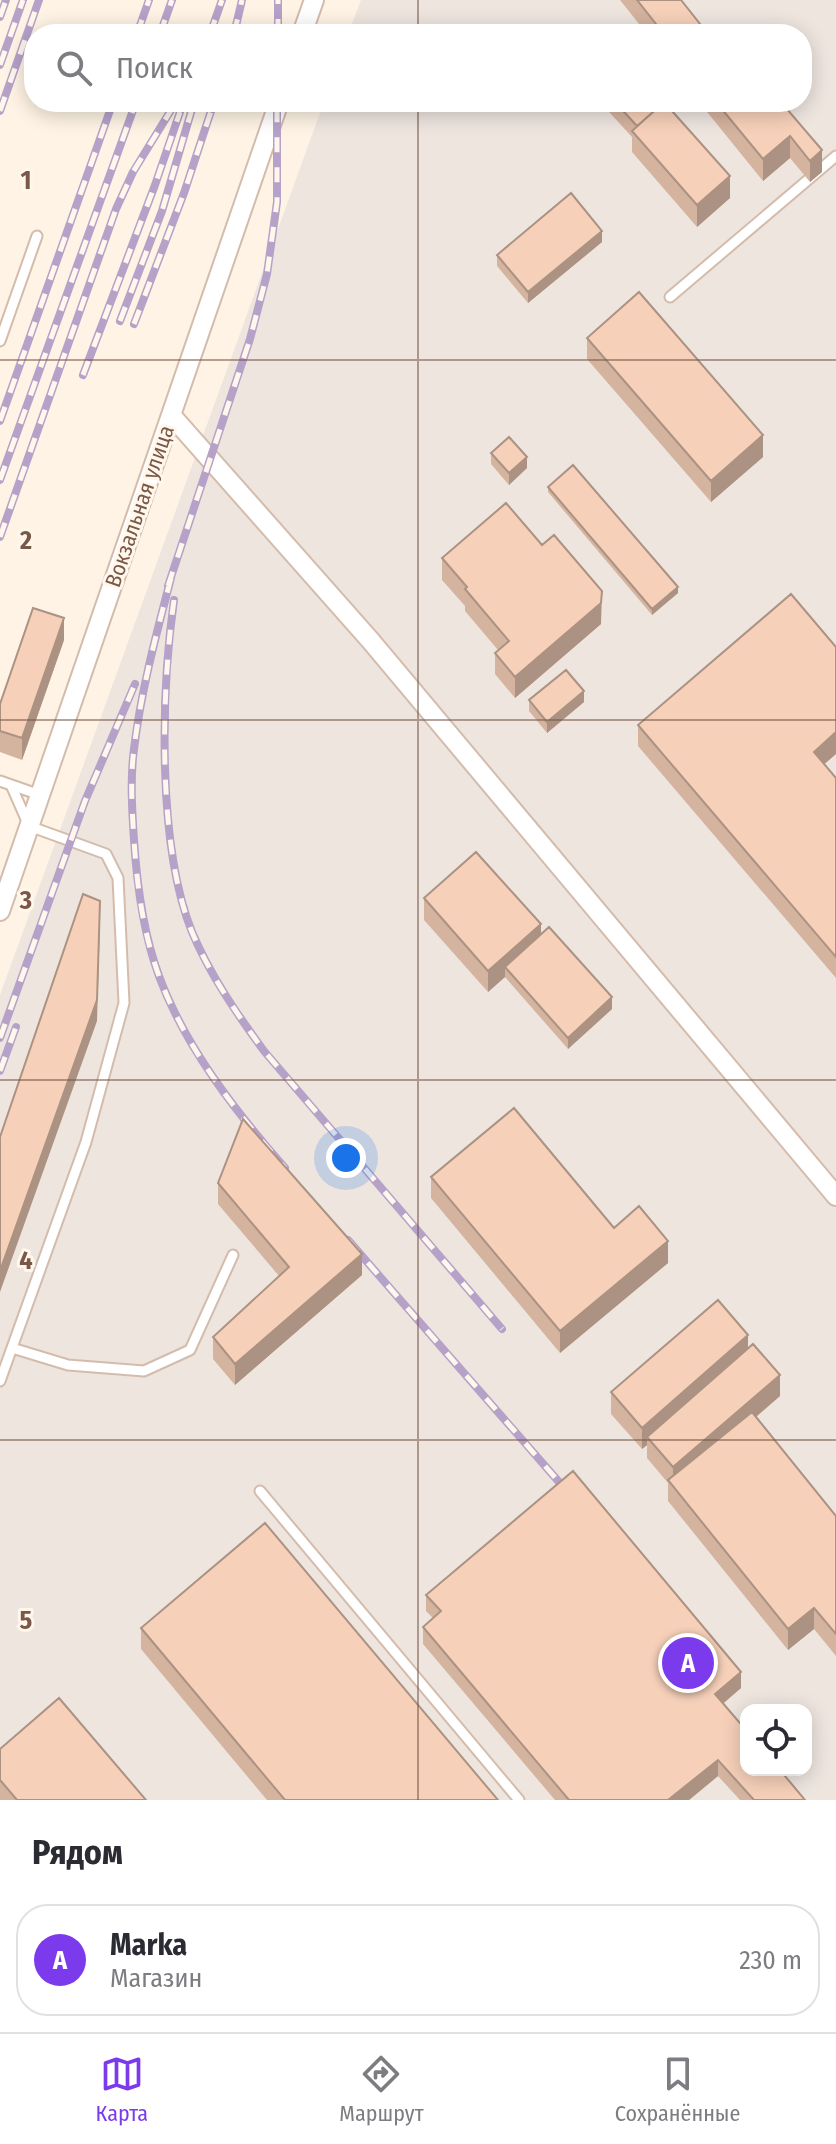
<!DOCTYPE html>
<html lang="ru">
<head>
<meta charset="utf-8">
<style>
  :root { --surface:#fff; --page:#f7f7f7; --text:#2b2b33; --muted:#7c7c81; --line:#e1e1e2; --accent:#7c3aed }
  body { margin:0; font-family:"Fira Sans Condensed",sans-serif; background:var(--page); color:var(--text) }
  .controls { position:absolute; right:24px; bottom:24px; display:grid; overflow:hidden; border-radius:16px; box-shadow:0 4px 20px #0003 }
  .controls button { width:72px; height:72px; display:grid; place-items:center; padding:0; border:0; border-bottom:2px solid var(--line); background:var(--surface); color:var(--text); font:40px sans-serif }
  .you { position:absolute; left:346px; top:1158px; width:28px; height:28px; margin:-20px; border:6px solid #fff; border-radius:50%; background:#1a73e8; box-shadow:0 0 0 12px #1a73e833 }
  .badge { display:grid; place-items:center; width:52px; height:52px; border-radius:50%; background:var(--accent); color:#fff; font-size:26px; font-weight:700 }
  .pin { position:absolute; translate:-50% -50%; border:4px solid #fff; box-shadow:0 2px 8px #0006 }
  .list { margin:0; padding:0; list-style:none }
  h2 { display:flex; justify-content:space-between; align-items:center; height:104px; margin:0; padding:0 32px; font-size:34px }
  h2 small { font-size:26px; font-weight:400; color:var(--muted) }
  .list li { display:grid; grid-template-columns:52px 1fr auto; gap:24px; align-items:center; box-sizing:border-box; height:112px; margin:0 16px 16px; padding:0 16px; border:2px solid var(--line); border-radius:32px }
  .list b { display:block; font-size:30px; white-space:nowrap }
  .list p { margin:0; font-size:26px; white-space:nowrap; color:var(--muted) }
  .list em { font-size:26px; font-style:normal; color:var(--muted) }
  .icon { flex:none; width:44px; height:44px; fill:none; stroke:currentColor; stroke-width:2; stroke-linecap:round; stroke-linejoin:round }
  .map { position:relative; flex:none; width:836px; height:1800px; overflow:hidden }
  .search { position:absolute; background:var(--surface); box-shadow:0 4px 20px #0003; left:24px; right:24px; top:24px; height:88px; display:flex; align-items:center; gap:20px; box-sizing:border-box; padding:0 28px; border-radius:32px; color:var(--muted); font-size:30px }
  .sheet { height:232px; background:var(--surface) }
  nav { display:flex; justify-content:space-around; align-items:center; box-sizing:border-box; height:112px; border-top:2px solid var(--line); background:var(--surface); font-size:22px; color:var(--muted) }
  nav a { display:grid; justify-items:center; gap:4px }
  nav .on { color:var(--accent) }
  .map>svg:first-child { display:block }
  .industrial { fill:#eee5df; fill-rule:evenodd }
  .lines { fill:none; stroke-linecap:round; stroke-linejoin:round }
  .lane-casing { stroke:#d4bcac; stroke-width:13 }
  .street-casing { stroke:#d4bcac; stroke-width:22 }
  .lane { stroke:#fff; stroke-width:9 }
  .street { stroke:#fff; stroke-width:18 }
  .rail-casing { stroke:#b6a1c9; stroke-width:8 }
  .rail { stroke:#fff7ec; stroke-width:5; stroke-dasharray:15; stroke-linecap:butt }
  .wall { fill:#d4b39f }
  .shaded-wall { fill:#ac9282 }
  .building { fill:#f6d0b9; stroke:#ac9282; stroke-width:2 }
  .grid { fill:none; stroke:#7a5847; stroke-width:2; stroke-opacity:0.55 }
  .labels { text-anchor:middle; stroke-width:6; stroke-linejoin:round; paint-order:stroke }
  .street-label { font-size:22px; fill:#7a5847; stroke:#fff7ec }
  .grid-label { font-size:26px; text-anchor:middle; font-weight:bold; fill:#7a5847; stroke:#fff7ec; stroke-width:6; stroke-linejoin:round; paint-order:stroke }
</style>
</head>
<body>
<div class="map">
<svg width="836" height="1800" viewBox="0 0 836 1800">
  <rect width="100%" height="100%" fill="#fef3e4"/>
  <path class="industrial" d="M 361,0 L 836,0 L 836,1800 L 0,1800 L 0,995 L 324,102 L 802,102 L 802,34 L 348,34 ZM 746,1710 L 806,1710 L 806,1770 L 746,1770 Z"/>
  <g class="lines">
    <defs>
      <path id="lane" d="M 670,297 L 836,156
        M 0,341 L 37,236
        M 0,781 L 40,795
        M 12,1348 L 68,1365 L 144,1371 L 190,1350 L 233,1255
        M 0,1381 L 86,1142 L 124,1003 L 118,878 L 106,854 L 29,826 L 11,785
        M 260,1491 L 519,1800"/>
      <path id="street" d="M 302,34 L 314,0
        M 171,415 L 370,640 L 836,1196
        M 0,911 L 279,102"/>
    </defs>
    <use href="#lane" class="lane-casing"/>
    <use href="#street" class="street-casing"/>
    <use href="#lane" class="lane"/>
    <use href="#street" class="street"/>
    <defs>
      <path id="rail" d="M 0,17 L 6,0
        M 137,34 L 149,0
        M 160,34 L 172,0
        M 210,34 L 222,0
        M 234,34 L 242,0
        M 278,34 L 278,0
        M 0,65 L 23,0
        M 0,111 L 39,0
        M 120,321 L 162,211 L 194,102
        M 134,324 L 184,193 L 214,102
        M 83,375 L 155,185 L 180,112
        M 0,421 L 113,102
        M 0,480 L 136,102
        M 0,537 L 116,209 L 133,172 L 176,102
        M 171,578 C 156,635 141,691 134,749 C 130,779 132,810 134,840 C 137,886 143,933 159,976 C 185,1047 236,1112 285,1168
        M 168,586 L 250,339 L 267,274 L 277,202 L 277,102
        M 174,600 C 161,692 157,845 192,932 C 210,975 237,1014 264,1051 L 502,1329
        M 0,1038 L 85,801 L 135,684
        M 0,1071 L 16,1027
        M 348,1240 L 559,1482"/>
    </defs>
    <use href="#rail" class="rail-casing"/>
    <use href="#rail" class="rail"/>
  </g>
  <path class="wall" d="M 620,0 L 681,0 L 708,34 L 647,34 Z
    M 600,102 L 659,102 L 730,198 L 697,227 L 632,152 L 632,137 Z
    M 699,102 L 767,102 L 822,172 L 810,182 L 790,158 L 763,181 Z
    M 602,242 L 528,303 L 497,266 L 497,255 Z
    M 587,338 L 763,457 L 711,502 L 587,359 Z
    M 491,453 L 527,468 L 509,485 L 491,464 Z
    M 548,487 L 678,593 L 652,615 L 548,492 Z
    M 442,558 L 601,624 L 515,698 L 495,674 L 495,653 L 498,650 L 465,611 L 465,606 L 442,580 Z
    M 64,640 L 22,760 L 0,752 L 0,704 Z
    M 529,700 L 584,702 L 547,733 L 529,711 Z
    M 638,725 L 836,754 L 824,764 L 836,778 L 836,978 L 638,746 Z
    M 424,898 L 541,935 L 612,1009 L 568,1049 L 505,977 L 488,992 L 424,920 Z
    M 431,1177 L 614,1228 L 668,1263 L 560,1353 L 431,1198 Z
    M 218,1183 L 362,1275 L 235,1385 L 213,1359 L 213,1337 L 279,1276 L 218,1204 Z
    M 748,1348 L 780,1396 L 756,1417 L 836,1516 L 836,1656 L 814,1629 L 788,1650 L 668,1501 L 668,1483 L 647,1458 L 647,1445 L 642,1449 L 611,1414 L 611,1392 Z
    M 426,1595 L 741,1688 L 723,1704 L 805,1800 L 740,1800 L 718,1776 L 689,1800 L 555,1800 L 423,1644 L 423,1627 L 433,1618 L 426,1611 Z
    M 141,1628 L 498,1800 L 267,1800 L 141,1649 Z
    M 0,1749 L 146,1800 L 0,1800 Z"/>
  <path class="shaded-wall" d="M 790,136 L 790,158 L 763,181 L 763,159 Z
    M 822,150 L 822,172 L 810,182 L 810,161 Z
    M 730,176 L 730,198 L 697,227 L 697,205 Z
    M 602,231 L 602,242 L 528,303 L 528,292 Z
    M 763,435 L 763,457 L 711,502 L 711,481 Z
    M 527,457 L 527,468 L 509,485 L 509,473 Z
    M 678,587 L 678,593 L 652,615 L 652,609 Z
    M 602,591 L 601,624 L 515,698 L 515,677 Z
    M 64,618 L 64,640 L 22,760 L 22,738 Z
    M 584,691 L 584,702 L 547,733 L 547,722 Z
    M 836,732 L 836,754 L 814,773 L 814,752 Z
    M 100,922 L 97,1021 L 0,1292 L 0,1271 Z
    M 541,924 L 541,945 L 505,967 L 505,977 L 488,992 L 488,971 Z
    M 612,997 L 612,1009 L 568,1049 L 568,1038 Z
    M 668,1241 L 668,1263 L 560,1353 L 560,1331 Z
    M 362,1254 L 362,1275 L 235,1385 L 235,1364 Z
    M 748,1335 L 748,1357 L 647,1437 L 647,1445 L 642,1449 L 642,1428 Z
    M 780,1375 L 780,1396 L 675,1487 L 673,1486 L 673,1467 Z
    M 814,1608 L 814,1629 L 788,1650 L 788,1629 Z
    M 741,1672 L 741,1688 L 715,1710 L 715,1694 Z
    M 718,1760 L 718,1776 L 689,1800 L 668,1800 Z"/>
  <path class="building" d="M 637,0 L 681,0 L 708,34 L 664,34 Z
    M 615,102 L 659,102 L 661,105 L 637,126 Z
    M 664,102 L 730,176 L 697,205 L 632,131 Z
    M 716,102 L 767,102 L 772,108 L 781,102 L 822,150 L 810,161 L 790,136 L 763,159 Z
    M 571,193 L 602,231 L 528,292 L 497,255 Z
    M 639,292 L 763,435 L 711,481 L 587,338 Z
    M 509,437 L 527,457 L 509,473 L 491,453 Z
    M 573,465 L 678,587 L 652,609 L 548,487 Z
    M 506,503 L 542,545 L 554,535 L 602,591 L 601,603 L 515,677 L 495,653 L 509,641 L 465,589 L 467,587 L 442,558 Z
    M 791,594 L 836,647 L 836,732 L 814,752 L 836,778 L 836,957 L 638,725 Z
    M 33,608 L 64,618 L 22,738 L 0,731 L 0,704 Z
    M 566,670 L 584,691 L 547,722 L 529,700 Z
    M 476,852 L 541,924 L 488,971 L 424,898 Z
    M 83,894 L 100,901 L 97,1000 L 0,1271 L 0,1137 Z
    M 549,927 L 612,997 L 568,1038 L 505,967 Z
    M 514,1108 L 614,1228 L 639,1206 L 668,1241 L 560,1331 L 431,1177 Z
    M 243,1119 L 362,1254 L 235,1364 L 213,1337 L 289,1267 L 218,1183 Z
    M 718,1300 L 748,1335 L 642,1428 L 611,1392 Z
    M 753,1344 L 780,1375 L 673,1467 L 647,1437 Z
    M 752,1412 L 836,1516 L 836,1634 L 814,1608 L 788,1629 L 668,1480 Z
    M 573,1471 L 741,1672 L 715,1694 L 746,1730 L 746,1770 L 780,1770 L 805,1800 L 754,1800 L 718,1760 L 668,1800 L 569,1800 L 423,1627 L 441,1611 L 426,1595 Z
    M 265,1523 L 498,1800 L 285,1800 L 141,1628 Z
    M 59,1698 L 146,1800 L 17,1800 L 0,1780 L 0,1749 Z"/>
  <path class="grid" d="M 418,0 L 418,34M 418,102 L 418,1800M 0,360 L 836,360M 0,720 L 836,720M 0,1080 L 836,1080M 0,1440 L 836,1440"/>
  <g class="labels">
    <g class="street-label">
      <text transform="translate(139 506) rotate(-71)" y="8">Вокзальная улица</text>
    </g>
  </g>
  <g class="grid-label">
    <text x="26" y="189">1</text>
    <text x="26" y="549">2</text>
    <text x="26" y="909">3</text>
    <text x="26" y="1269">4</text>
    <text x="26" y="1629">5</text>
  </g>
</svg>
<div class="controls">
<button><svg class="icon" aria-label="locate" viewBox="0 0 24 24"><circle cx="12" cy="12" r="6"/><path d="M12 2v4M12 18v4M2 12h4M18 12h4"/></svg></button>
</div>
<div class="you"></div>
<div class="pin badge" style="left:688px;top:1663px">A</div>
<div class="search"><svg class="icon" aria-label="search" viewBox="0 0 24 24"><circle cx="10" cy="10" r="6"/><path d="M15 15l6 6"/></svg>Поиск</div>
</div>
<section class="sheet">
<h2>Рядом<small></small></h2>
<ul class="list">
<li><span class="badge">A</span><div><b>Marka</b><p>Магазин</p></div><em>230 m</em></li>
</ul>
</section>
<nav>
<a class="on"><svg class="icon" aria-label="map" viewBox="0 0 24 24"><path d="M3 6l6-2 6 2 6-2v14l-6 2-6-2-6 2zM9 4v14M15 6v14"/></svg>Карта</a>
<a><svg class="icon" aria-label="directions" viewBox="0 0 24 24"><path d="M12 3l9 9-9 9-9-9zM9 14v-3h6M13 9l2 2-2 2"/></svg>Маршрут</a>
<a><svg class="icon" aria-label="saved" viewBox="0 0 24 24"><path d="M7 4h10v16l-5-4-5 4z"/></svg>Сохранённые</a>
</nav>
</body>
</html>
